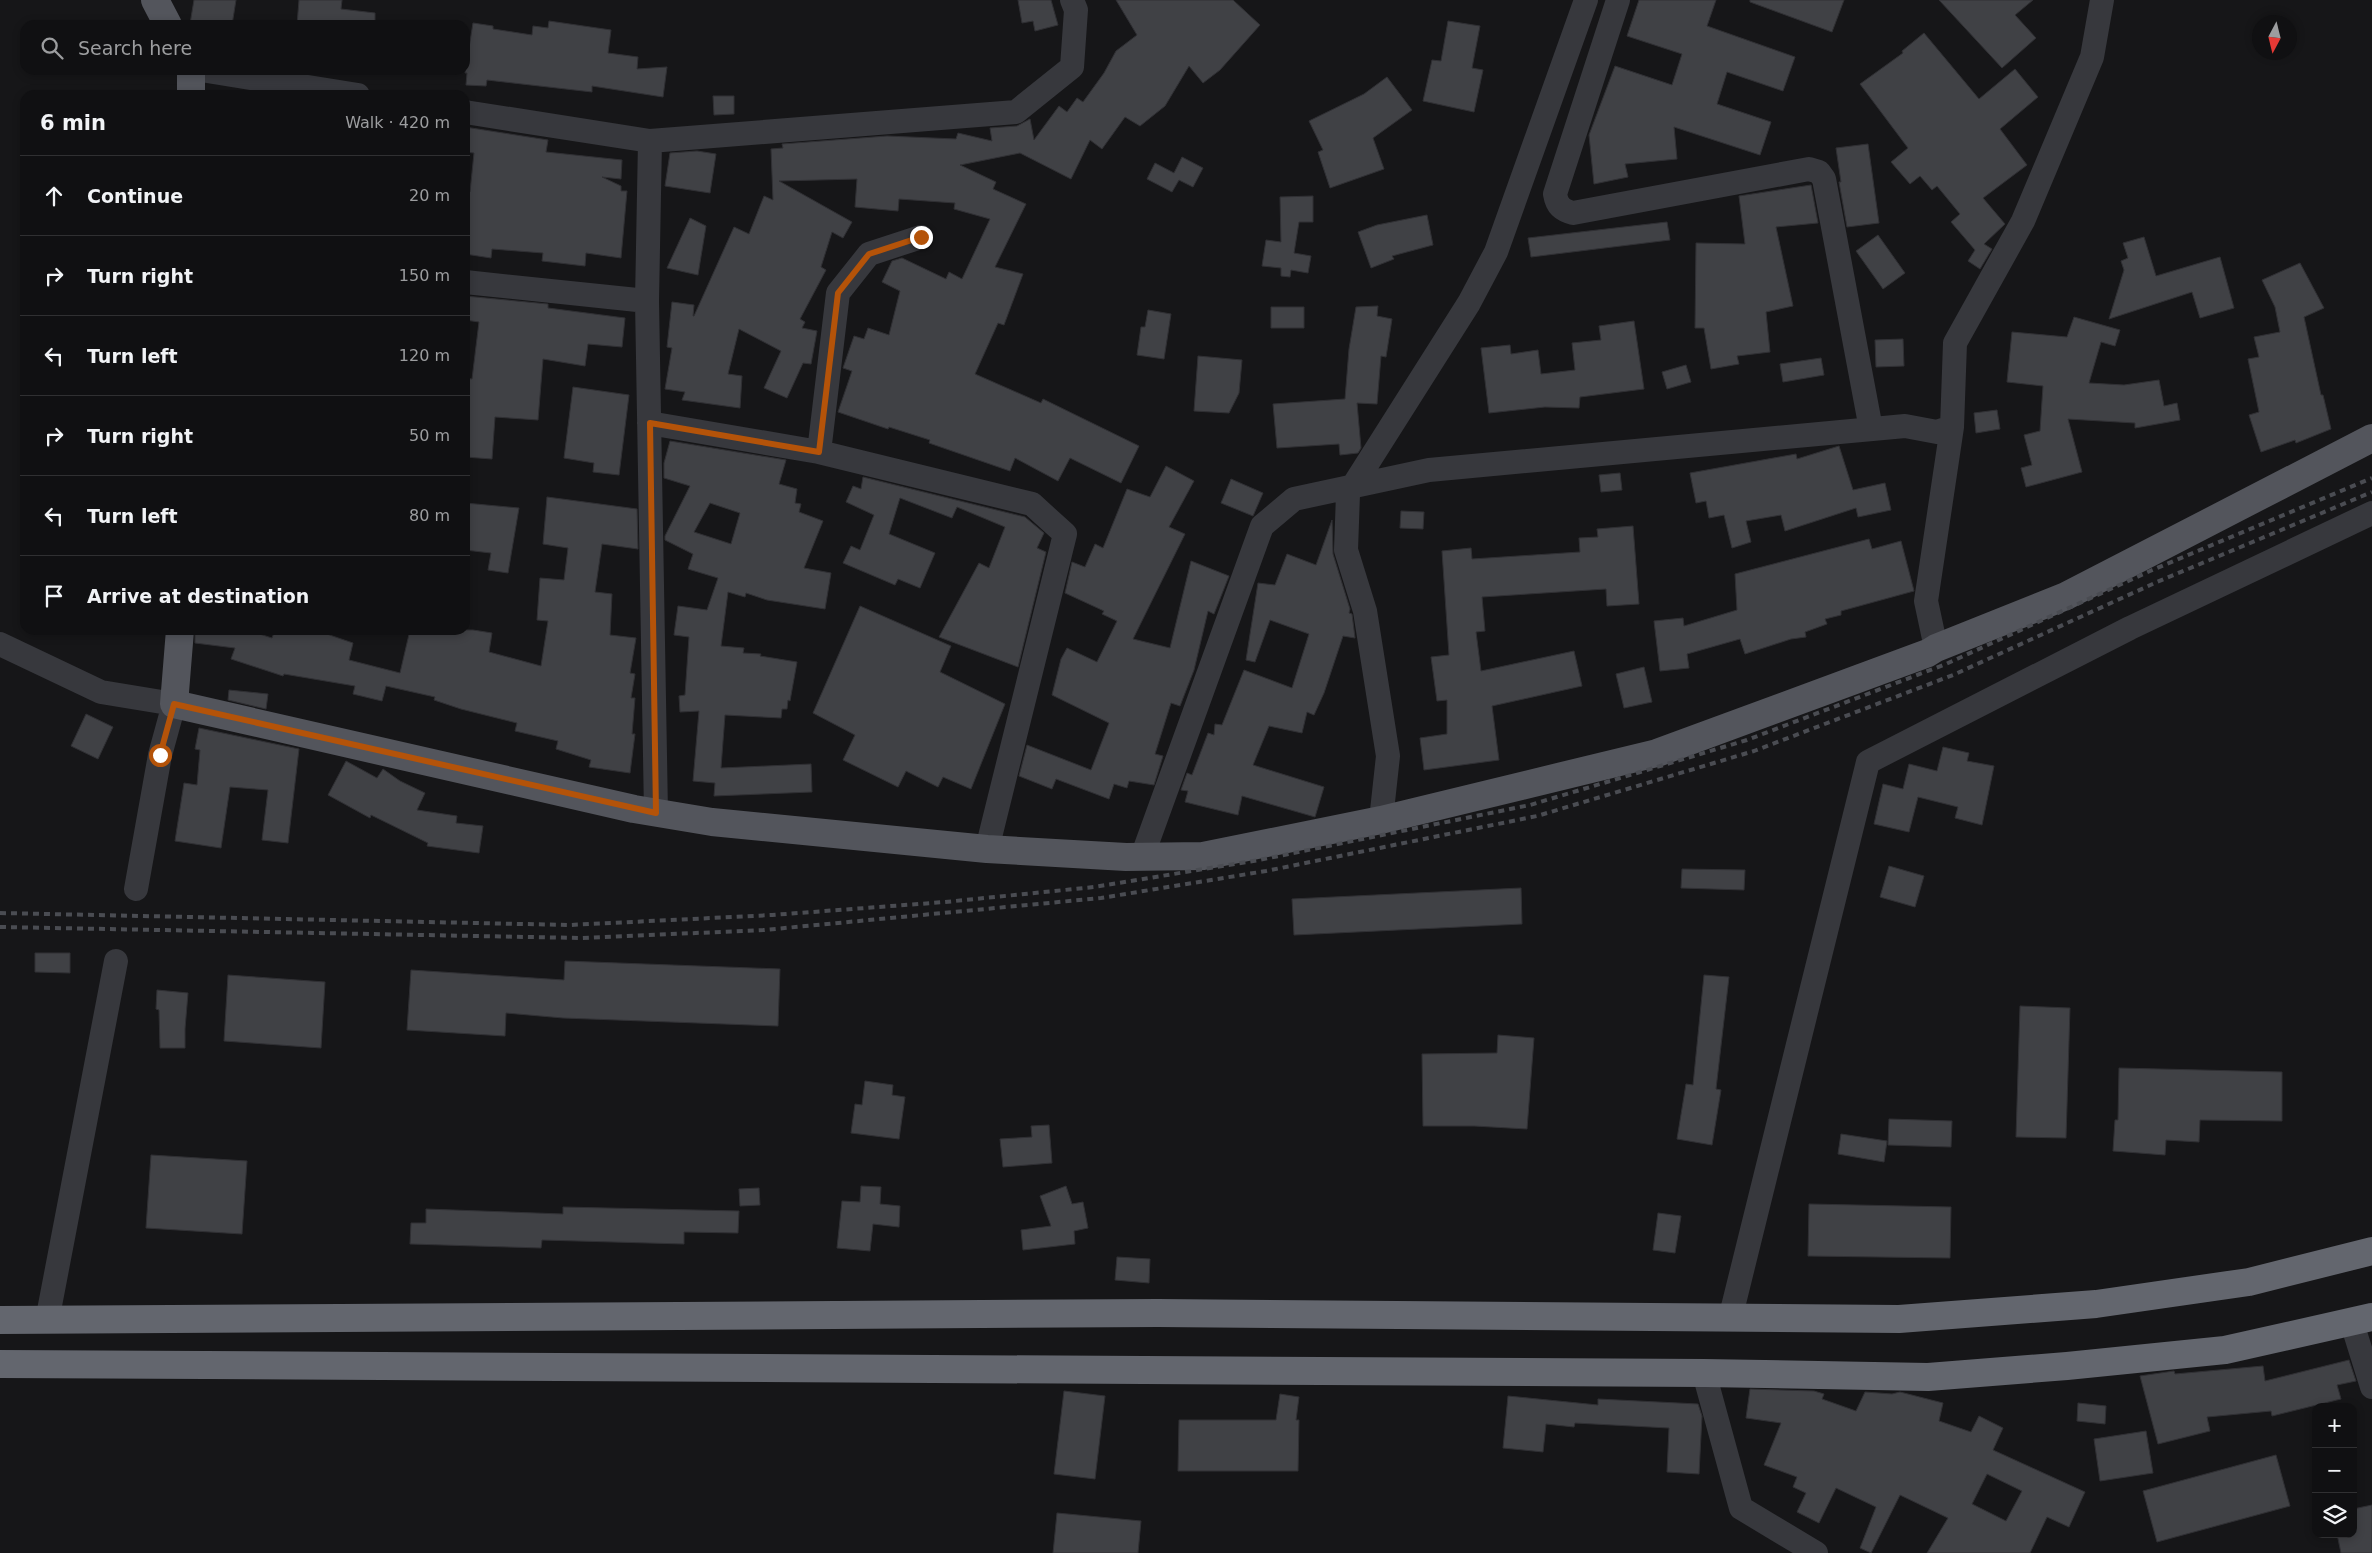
<!DOCTYPE html>
<html lang="en">
<head>
<meta charset="utf-8">
<style>
  :root { --surface:#101012; --page:#19191b; --text:#f1f3f6; --muted:#9c9d9f; --line:#303032 }
  body { margin:0; font-family:"DejaVu Sans",sans-serif; background:var(--page); color:var(--text) }
  .controls { position:absolute; right:15px; bottom:15px; display:grid; overflow:hidden; border-radius:10px; box-shadow:0 2px 8px #0003 }
  .controls button { width:45px; height:45px; display:grid; place-items:center; padding:0; border:0; border-bottom:1px solid var(--line); background:var(--surface); color:var(--text); font:25px sans-serif }
  .compass { position:absolute; left:2252px; top:15px; width:45px; height:45px; border-radius:50%; background:var(--surface); box-shadow:0 2px 8px #0003; rotate:187deg }
  .stop { position:absolute; width:15px; height:15px; margin:-11px; border:4px solid #b45309; border-radius:50%; background:#fff }
  .stop.end { background:#b45309; border-color:#fff; box-shadow:0 1px 5px #0008 }
  .list { margin:0; padding:0; list-style:none }
  h2 { display:flex; justify-content:space-between; align-items:center; height:65px; margin:0; padding:0 20px; font-size:21px }
  h2 small { font-size:16px; font-weight:400; color:var(--muted) }
  .list li { display:grid; grid-template-columns:32px 1fr auto; gap:15px; align-items:center; box-sizing:border-box; height:80px; padding:0 20px; border-top:1px solid var(--line) }
  .list b { display:block; font-size:19px; white-space:nowrap }
  .list em { font-size:16px; font-style:normal; color:var(--muted) }
  .icon { flex:none; width:28px; height:28px; fill:none; stroke:currentColor; stroke-width:2; stroke-linecap:round; stroke-linejoin:round }
  .map { position:relative; flex:none; width:2372px; height:1553px; overflow:hidden }
  .search { position:absolute; background:var(--surface); box-shadow:0 2px 8px #0003; left:20px; top:20px; width:450px; height:55px; display:flex; align-items:center; gap:12px; box-sizing:border-box; padding:0 18px; border-radius:15px; color:var(--muted); font-size:19px }
  .panel { position:absolute; background:var(--surface); box-shadow:0 2px 8px #0003; left:20px; top:90px; width:450px; height:545px; border-radius:15px }
  .map>svg:first-child { display:block }
  .building { fill:#404145; stroke:#303034; fill-rule:evenodd }
  .lines { fill:none; stroke-linecap:round; stroke-linejoin:round }
  .minor { stroke:#37383d; stroke-width:24 }
  .major { stroke:#53555c; stroke-width:28 }
  .highway { stroke:#63666e; stroke-width:28 }
  .rail { stroke:#4a4c52; stroke-width:4; stroke-dasharray:6 5; stroke-linecap:butt }
  .route { stroke:#b45309; stroke-width:6 }
</style>
</head>
<body>
<div class="map">
<svg width="2372" height="1553" viewBox="0 0 2372 1553">
  <rect width="100%" height="100%" fill="#161618"/>
  <path class="building" d="M 194,0 L 236,0 L 232,25 L 190,24 Z
    M 299,0 L 342,0 L 341,9 L 375,13 L 375,25 L 297,25 Z
    M 1018,0 L 1051,0 L 1058,25 L 1035,31 L 1033,21 L 1022,23 Z
    M 1116,0 L 1233,0 L 1260,25 L 1220,70 L 1203,83 L 1189,66 L 1165,106 L 1140,126 L 1125,117 L 1102,149 L 1090,140 L 1071,179 L 1020,153 L 960,165 L 996,182 L 993,189 L 1026,204 L 995,267 L 1023,274 L 1004,325 L 998,323 L 975,374 L 1041,403 L 1043,399 L 1139,446 L 1121,483 L 1070,458 L 1058,481 L 1015,458 L 1010,471 L 929,443 L 930,440 L 889,427 L 888,429 L 838,412 L 852,371 L 843,368 L 854,336 L 864,339 L 868,328 L 889,335 L 900,291 L 882,282 L 892,261 L 902,258 L 946,279 L 949,272 L 962,279 L 990,219 L 954,209 L 955,203 L 899,199 L 898,211 L 855,207 L 857,179 L 779,181 L 852,222 L 843,238 L 832,232 L 821,267 L 826,270 L 800,319 L 805,322 L 802,328 L 817,331 L 811,364 L 803,363 L 787,398 L 764,388 L 781,351 L 739,329 L 728,374 L 742,376 L 740,408 L 682,400 L 685,392 L 665,389 L 672,348 L 667,347 L 672,302 L 694,305 L 693,316 L 694,316 L 734,227 L 749,234 L 764,196 L 773,200 L 771,149 L 783,148 L 782,144 L 887,136 L 956,139 L 958,133 L 992,141 L 990,128 L 1017,126 L 1030,119 L 1034,140 L 1059,106 L 1067,112 L 1077,98 L 1083,102 L 1104,73 L 1116,51 L 1137,35 Z
    M 1639,0 L 1716,0 L 1707,26 L 1795,57 L 1783,91 L 1727,72 L 1717,104 L 1771,122 L 1760,155 L 1674,127 L 1677,159 L 1625,164 L 1628,177 L 1594,184 L 1589,135 L 1615,66 L 1672,85 L 1682,54 L 1627,36 Z
    M 1750,0 L 1844,0 L 1832,32 L 1750,2 Z
    M 1939,0 L 2033,0 L 2015,15 L 2036,38 L 2002,68 Z
    M 549,21 L 611,30 L 608,53 L 638,57 L 637,69 L 667,67 L 663,97 L 592,86 L 592,92 L 487,80 L 486,86 L 466,85 L 467,73 L 465,73 L 473,23 L 493,26 L 493,29 L 532,35 L 533,26 L 548,28 Z
    M 1448,21 L 1480,26 L 1472,68 L 1483,70 L 1474,112 L 1423,101 L 1432,60 L 1441,61 Z
    M 1924,33 L 1979,99 L 2015,69 L 2038,97 L 2000,129 L 2027,165 L 1983,198 L 2005,224 L 1984,244 L 1992,249 L 1980,269 L 1968,261 L 1975,250 L 1951,222 L 1960,214 L 1937,186 L 1932,190 L 1920,176 L 1910,184 L 1891,162 L 1908,148 L 1860,84 L 1903,53 L 1902,51 Z
    M 1387,77 L 1412,110 L 1373,138 L 1384,169 L 1330,188 L 1318,152 L 1323,150 L 1309,121 L 1364,94 Z
    M 713,96 L 734,96 L 734,114 L 714,115 Z
    M 465,127 L 548,140 L 546,152 L 622,160 L 621,179 L 602,177 L 621,186 L 621,191 L 627,191 L 621,258 L 586,253 L 585,266 L 542,261 L 543,253 L 492,249 L 491,258 L 465,254 L 465,211 L 467,192 L 470,192 L 474,153 L 465,152 Z
    M 1868,144 L 1879,223 L 1847,227 L 1839,182 L 1841,182 L 1836,148 Z
    M 697,151 L 716,154 L 710,193 L 665,186 L 670,153 Z
    M 1182,157 L 1203,168 L 1193,187 L 1179,180 L 1172,192 L 1147,179 L 1155,163 L 1174,173 Z
    M 1811,185 L 1818,223 L 1776,227 L 1793,306 L 1766,312 L 1770,352 L 1737,356 L 1739,364 L 1711,369 L 1704,328 L 1695,328 L 1696,243 L 1745,244 L 1739,196 Z
    M 1313,196 L 1313,222 L 1299,222 L 1294,253 L 1311,256 L 1308,273 L 1291,270 L 1290,277 L 1281,276 L 1281,268 L 1262,266 L 1266,240 L 1281,242 L 1280,197 Z
    M 1427,215 L 1433,245 L 1392,256 L 1394,259 L 1371,268 L 1358,232 L 1377,225 Z
    M 690,218 L 706,226 L 698,275 L 667,268 Z
    M 1667,222 L 1670,240 L 1531,257 L 1528,238 Z
    M 1878,235 L 1905,273 L 1883,289 L 1856,251 Z
    M 2144,237 L 2156,276 L 2220,257 L 2234,308 L 2200,318 L 2192,292 L 2109,319 L 2124,270 L 2121,261 L 2128,258 L 2123,243 Z
    M 2300,263 L 2324,308 L 2304,317 L 2321,395 L 2323,395 L 2331,429 L 2296,443 L 2295,440 L 2261,452 L 2249,415 L 2259,412 L 2248,359 L 2259,357 L 2254,337 L 2280,332 L 2275,307 L 2262,280 Z
    M 465,296 L 548,304 L 548,308 L 625,318 L 622,347 L 588,344 L 585,366 L 543,359 L 538,420 L 495,417 L 492,459 L 465,457 L 465,378 L 472,379 L 479,322 L 465,320 Z
    M 1378,306 L 1377,316 L 1392,319 L 1386,357 L 1381,356 L 1377,404 L 1357,403 L 1361,448 L 1358,453 L 1340,455 L 1339,444 L 1277,448 L 1273,404 L 1345,399 L 1349,349 L 1356,307 Z
    M 1271,307 L 1304,307 L 1304,328 L 1271,328 Z
    M 1148,310 L 1171,314 L 1164,359 L 1137,355 L 1141,327 L 1145,327 Z
    M 2074,317 L 2120,330 L 2115,346 L 2101,342 L 2089,383 L 2124,385 L 2159,380 L 2164,406 L 2177,403 L 2180,420 L 2135,428 L 2135,423 L 2068,419 L 2082,472 L 2026,487 L 2021,468 L 2032,465 L 2024,435 L 2040,431 L 2043,386 L 2007,382 L 2012,332 L 2067,337 Z
    M 1634,321 L 1644,389 L 1580,397 L 1579,408 L 1545,407 L 1489,413 L 1481,348 L 1510,345 L 1511,354 L 1538,350 L 1541,374 L 1575,370 L 1572,343 L 1601,340 L 1599,326 Z
    M 1903,339 L 1904,366 L 1876,367 L 1875,340 Z
    M 1198,356 L 1242,360 L 1239,393 L 1229,413 L 1194,411 Z
    M 1821,358 L 1824,375 L 1783,382 L 1780,364 Z
    M 1686,365 L 1691,382 L 1667,389 L 1662,372 Z
    M 573,387 L 629,395 L 619,475 L 593,472 L 594,463 L 564,458 Z
    M 1997,410 L 2000,429 L 1976,433 L 1974,413 Z
    M 670,441 L 786,460 L 779,484 L 797,489 L 795,503 L 801,504 L 799,512 L 823,521 L 804,568 L 831,573 L 825,609 L 767,600 L 746,593 L 745,597 L 728,592 L 721,646 L 744,648 L 743,653 L 761,654 L 760,656 L 797,662 L 790,701 L 788,700 L 787,709 L 782,709 L 781,718 L 725,715 L 721,768 L 811,764 L 812,792 L 714,796 L 715,783 L 693,781 L 699,711 L 680,712 L 679,696 L 685,695 L 689,637 L 674,635 L 678,606 L 707,610 L 718,578 L 688,569 L 693,554 L 665,540 L 665,536 L 690,486 L 664,478 L 664,463 ZM 710,503 L 740,513 L 731,544 L 694,532 Z
    M 1839,446 L 1853,490 L 1885,483 L 1891,510 L 1858,517 L 1856,508 L 1785,531 L 1781,515 L 1746,521 L 1751,542 L 1732,548 L 1724,515 L 1709,518 L 1706,501 L 1696,503 L 1690,473 L 1796,454 L 1797,459 Z
    M 1166,466 L 1194,481 L 1169,527 L 1185,534 L 1133,639 L 1170,648 L 1191,561 L 1229,576 L 1214,614 L 1208,611 L 1194,670 L 1180,706 L 1171,703 L 1155,754 L 1163,756 L 1154,785 L 1129,781 L 1127,788 L 1114,784 L 1109,799 L 1056,779 L 1052,789 L 1019,776 L 1027,745 L 1091,770 L 1109,723 L 1052,695 L 1061,659 L 1067,648 L 1097,662 L 1117,621 L 1102,614 L 1104,611 L 1065,593 L 1072,562 L 1085,567 L 1095,544 L 1103,548 L 1127,489 L 1150,497 Z
    M 1620,473 L 1622,490 L 1601,492 L 1599,475 Z
    M 863,477 L 1025,517 L 1044,533 L 1037,548 L 1046,552 L 1018,667 L 939,637 L 979,563 L 989,568 L 1005,527 L 957,507 L 952,518 L 900,498 L 889,534 L 935,553 L 920,588 L 898,579 L 895,585 L 843,563 L 851,546 L 860,550 L 874,515 L 846,502 L 853,486 L 861,489 Z
    M 1231,479 L 1263,493 L 1253,516 L 1221,503 Z
    M 547,497 L 637,509 L 638,549 L 602,544 L 595,592 L 612,594 L 610,635 L 636,638 L 630,673 L 635,674 L 631,698 L 635,698 L 632,734 L 635,734 L 630,773 L 589,767 L 591,760 L 556,749 L 558,741 L 515,731 L 517,723 L 461,709 L 434,700 L 435,697 L 386,686 L 382,701 L 353,694 L 355,686 L 284,674 L 283,676 L 231,659 L 235,648 L 195,643 L 195,630 L 247,630 L 272,638 L 275,630 L 315,630 L 353,643 L 349,660 L 400,673 L 410,630 L 473,630 L 492,633 L 489,652 L 541,666 L 548,621 L 537,620 L 540,578 L 564,580 L 568,548 L 543,544 Z
    M 465,503 L 519,508 L 508,573 L 488,570 L 491,553 L 465,550 Z
    M 1401,511 L 1424,512 L 1423,529 L 1400,528 Z
    M 1332,520 L 1333,554 L 1350,609 L 1349,613 L 1352,614 L 1355,638 L 1343,636 L 1324,693 L 1314,715 L 1307,712 L 1302,733 L 1269,726 L 1253,765 L 1324,787 L 1315,817 L 1242,796 L 1238,815 L 1185,802 L 1188,791 L 1181,790 L 1187,773 L 1192,775 L 1208,733 L 1214,735 L 1215,724 L 1222,725 L 1244,670 L 1292,688 L 1309,634 L 1270,620 L 1255,662 L 1246,660 L 1258,583 L 1275,585 L 1287,554 L 1316,565 Z
    M 1633,526 L 1639,604 L 1607,606 L 1606,589 L 1482,597 L 1485,631 L 1476,632 L 1481,671 L 1574,651 L 1582,686 L 1492,706 L 1499,760 L 1424,770 L 1420,738 L 1447,734 L 1447,700 L 1437,701 L 1431,657 L 1449,655 L 1442,551 L 1471,548 L 1472,559 L 1580,552 L 1579,538 L 1598,537 L 1597,529 Z
    M 1869,539 L 1872,549 L 1901,541 L 1914,591 L 1841,611 L 1841,615 L 1825,619 L 1827,624 L 1805,632 L 1806,637 L 1791,639 L 1745,654 L 1740,639 L 1687,654 L 1689,668 L 1660,671 L 1654,621 L 1683,618 L 1684,626 L 1737,610 L 1735,574 Z
    M 860,606 L 951,646 L 940,672 L 1005,704 L 971,789 L 943,777 L 938,787 L 906,771 L 898,787 L 843,760 L 855,735 L 813,713 Z
    M 1644,667 L 1652,702 L 1624,708 L 1616,674 Z
    M 229,690 L 268,694 L 266,709 L 228,700 Z
    M 86,714 L 113,727 L 98,759 L 71,746 Z
    M 199,728 L 299,749 L 288,843 L 262,840 L 268,790 L 230,787 L 221,848 L 175,841 L 184,783 L 197,785 L 200,750 L 195,749 Z
    M 1943,747 L 1969,753 L 1967,761 L 1994,766 L 1982,825 L 1955,818 L 1958,807 L 1918,797 L 1909,832 L 1874,824 L 1883,784 L 1903,789 L 1909,764 L 1937,771 Z
    M 346,761 L 377,778 L 383,769 L 400,781 L 425,793 L 417,810 L 457,816 L 456,823 L 483,826 L 479,853 L 427,846 L 428,843 L 371,815 L 370,818 L 328,795 Z
    M 1889,866 L 1924,876 L 1915,907 L 1880,897 Z
    M 1682,869 L 1745,870 L 1744,890 L 1681,888 Z
    M 1521,888 L 1522,924 L 1294,935 L 1292,899 Z
    M 35,953 L 70,953 L 70,973 L 35,972 Z
    M 565,961 L 780,969 L 778,1026 L 563,1018 L 506,1013 L 505,1036 L 407,1030 L 411,970 L 564,980 Z
    M 228,975 L 325,982 L 321,1048 L 224,1041 Z
    M 1704,975 L 1729,977 L 1716,1089 L 1721,1090 L 1712,1145 L 1677,1139 L 1686,1084 L 1693,1085 Z
    M 157,990 L 188,993 L 185,1029 L 185,1048 L 160,1048 L 159,1010 L 156,1009 Z
    M 2020,1006 L 2070,1008 L 2066,1138 L 2016,1137 Z
    M 1498,1035 L 1534,1038 L 1527,1129 L 1474,1126 L 1423,1126 L 1422,1054 L 1497,1053 Z
    M 2119,1068 L 2282,1072 L 2282,1121 L 2200,1120 L 2199,1142 L 2166,1140 L 2165,1155 L 2113,1151 L 2115,1120 L 2118,1120 Z
    M 865,1081 L 893,1085 L 892,1095 L 905,1097 L 899,1139 L 851,1133 L 855,1104 L 862,1105 Z
    M 1889,1119 L 1952,1121 L 1951,1147 L 1888,1145 Z
    M 1049,1125 L 1052,1163 L 1003,1167 L 1000,1139 L 1032,1137 L 1031,1126 Z
    M 1841,1134 L 1887,1141 L 1884,1162 L 1838,1154 Z
    M 151,1155 L 247,1161 L 242,1234 L 146,1228 Z
    M 861,1186 L 881,1187 L 880,1204 L 900,1206 L 899,1227 L 873,1224 L 870,1251 L 837,1248 L 842,1201 L 860,1202 Z
    M 1066,1186 L 1072,1204 L 1083,1202 L 1088,1228 L 1074,1231 L 1075,1244 L 1023,1250 L 1021,1230 L 1051,1226 L 1040,1196 Z
    M 759,1188 L 760,1205 L 740,1206 L 739,1189 Z
    M 1809,1204 L 1951,1207 L 1950,1258 L 1808,1256 Z
    M 563,1207 L 739,1211 L 738,1233 L 684,1232 L 684,1244 L 542,1240 L 541,1248 L 410,1244 L 411,1223 L 426,1223 L 426,1209 L 563,1214 Z
    M 1658,1213 L 1681,1216 L 1675,1253 L 1653,1250 Z
    M 1117,1257 L 1150,1259 L 1149,1283 L 1115,1280 Z
    M 2349,1360 L 2356,1381 L 2337,1385 L 2341,1399 L 2272,1416 L 2271,1411 L 2207,1417 L 2210,1431 L 2158,1444 L 2140,1376 L 2174,1371 L 2175,1374 L 2263,1366 L 2265,1381 Z
    M 1750,1389 L 1814,1391 L 1824,1394 L 1822,1399 L 1856,1411 L 1865,1392 L 1892,1394 L 1900,1392 L 1943,1403 L 1939,1421 L 1971,1432 L 1979,1416 L 2003,1428 L 1993,1450 L 2085,1492 L 2069,1527 L 2047,1517 L 2030,1553 L 1927,1553 L 1948,1518 L 1900,1495 L 1871,1553 L 1860,1548 L 1876,1507 L 1836,1488 L 1819,1523 L 1797,1512 L 1806,1493 L 1793,1487 L 1797,1477 L 1764,1465 L 1781,1423 L 1746,1418 ZM 1987,1474 L 2022,1491 L 2006,1521 L 1972,1504 Z
    M 1064,1391 L 1105,1396 L 1095,1479 L 1054,1474 Z
    M 1280,1394 L 1299,1397 L 1296,1420 L 1299,1420 L 1298,1471 L 1178,1471 L 1179,1420 L 1276,1420 Z
    M 1508,1396 L 1598,1405 L 1598,1399 L 1698,1404 L 1702,1416 L 1699,1474 L 1667,1472 L 1669,1428 L 1575,1423 L 1574,1427 L 1546,1424 L 1543,1452 L 1503,1448 Z
    M 2078,1403 L 2106,1406 L 2105,1424 L 2077,1421 Z
    M 2146,1431 L 2153,1473 L 2100,1481 L 2094,1439 Z
    M 2276,1455 L 2290,1506 L 2157,1542 L 2143,1491 Z
    M 2372,1505 L 2372,1553 L 2341,1553 L 2337,1534 L 2353,1534 L 2353,1509 Z
    M 1057,1513 L 1141,1521 L 1138,1553 L 1053,1553 Z"/>
  <g class="lines">
    <path class="minor" d="M 1618,0 L 1555,194 C 1557,206 1562,210 1573,213 L 1809,169 L 1819,172 L 1824,179 L 1871,429
      M 201,70 L 358,95
      M 465,112 L 650,141 L 1016,112 L 1072,67 L 1076,10 L 1072,0
      M 650,141 L 647,301 L 656,813
      M 465,282 L 647,301
      M 649,423 L 819,452 L 1032,504 L 1065,534 L 987,849
      M 1952,427 L 1955,343 L 2023,221 L 2092,57 L 2102,0
      M 819,452 L 838,293 L 869,254 L 921,237
      M 0,644 L 101,692 L 174,704 L 160,755 L 136,889
      M 1381,820 L 1388,756 L 1365,611 L 1346,550 L 1348,494 L 1469,303 L 1496,252 L 1586,0
      M 1142,857 L 1262,526 L 1294,499 L 1429,470 L 1905,426 L 1937,432 L 1952,427 L 1926,601 L 1936,648
      M 1730,1319 L 1868,762 L 2130,628 L 2372,513
      M 47,1321 L 116,961
      M 2352,1323 L 2372,1387
      M 1704,1373 L 1741,1508 L 1816,1553"/>
    <path class="major" d="M 155,0 L 168,25
      M 191,95 L 191,70
      M 180,630 L 174,704 L 634,809 L 712,822 L 987,849 L 1126,857 L 1203,856 L 1381,820 L 1657,753 L 1928,653 L 1936,648 L 2066,596 L 2372,438"/>
    <path class="highway" d="M 0,1320 L 1158,1313 L 1899,1319 L 2096,1304 L 2249,1282 L 2372,1251
      M 0,1364 L 1704,1373 L 1928,1377 L 2067,1366 L 2225,1350 L 2372,1317"/>
    <path class="rail" d="M 0,913 L 570,925 L 772,915 L 945,902 L 1094,887 L 1259,860 L 1530,805 L 1747,740 L 1946,664 L 2150,571 L 2372,478
      M 0,927 L 582,938 L 764,930 L 1101,898 L 1266,871 L 1537,816 L 1754,751 L 1953,675 L 2157,582 L 2372,492"/>
  </g>
  <g class="lines">
    <path class="route" d="M 160,755 L 174,704 L 656,813 L 650,423 L 819,452 L 838,293 L 869,254 L 921,237"/>
  </g>
</svg>
<div class="controls">
<button>+</button>
<button>−</button>
<button><svg class="icon" aria-label="layers" viewBox="0 0 24 24"><path d="M12 4l9 5-9 5-9-5zM3 14l9 5 9-5"/></svg></button>
</div>
<svg class="compass" viewBox="-18 -18 36 36"><path d="M0-13l5 13h-10z" fill="#e53935"/><path d="M0 13l5-13h-10z" fill="#9c9d9f"/></svg>
<div class="stop" style="left:160px;top:755px"></div>
<div class="stop end" style="left:921px;top:237px"></div>
<div class="search"><svg class="icon" aria-label="search" viewBox="0 0 24 24"><circle cx="10" cy="10" r="6"/><path d="M15 15l6 6"/></svg>Search here</div>
<section class="panel">
<h2>6 min<small>Walk · 420 m</small></h2>
<ul class="list">
<li><svg class="icon" aria-label="ahead" viewBox="0 0 24 24"><path d="M12 20V5M6 11l6-6 6 6"/></svg><div><b>Continue</b></div><em>20 m</em></li>
<li><svg class="icon" aria-label="right" viewBox="0 0 24 24"><path d="M7 20v-9h11M14 6l5 5-5 5"/></svg><div><b>Turn right</b></div><em>150 m</em></li>
<li><svg class="icon" aria-label="left" viewBox="0 0 24 24"><path d="M17 20v-9H6M10 6l-5 5 5 5"/></svg><div><b>Turn left</b></div><em>120 m</em></li>
<li><svg class="icon" aria-label="right" viewBox="0 0 24 24"><path d="M7 20v-9h11M14 6l5 5-5 5"/></svg><div><b>Turn right</b></div><em>50 m</em></li>
<li><svg class="icon" aria-label="left" viewBox="0 0 24 24"><path d="M17 20v-9H6M10 6l-5 5 5 5"/></svg><div><b>Turn left</b></div><em>80 m</em></li>
<li><svg class="icon" aria-label="arrive" viewBox="0 0 24 24"><path d="M6 21V4h12l-3 4 3 4H6"/></svg><div><b>Arrive at destination</b></div></li>
</ul>
</section>
</div>
</body>
</html>
